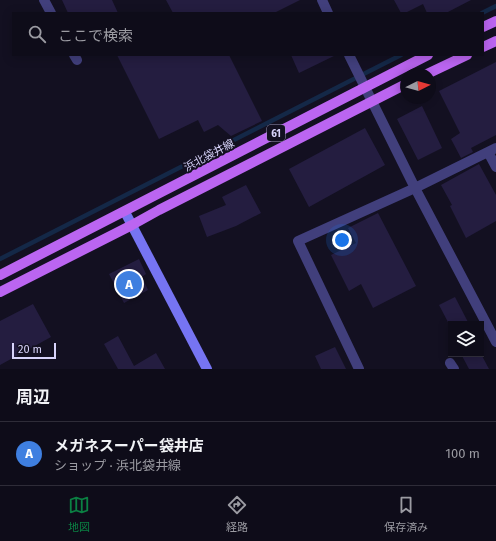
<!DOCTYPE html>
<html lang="ja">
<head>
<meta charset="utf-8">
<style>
  :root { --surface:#0e0c19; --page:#1c1a26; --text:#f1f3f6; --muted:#9b9ba2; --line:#2e2c38; --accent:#0b8043 }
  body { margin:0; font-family:"Fira Sans","Noto Sans JP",sans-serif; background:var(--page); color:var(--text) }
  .controls { position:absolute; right:12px; bottom:12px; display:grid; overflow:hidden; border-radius:0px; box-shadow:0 2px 10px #0003 }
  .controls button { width:36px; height:36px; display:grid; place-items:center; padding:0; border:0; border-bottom:1px solid var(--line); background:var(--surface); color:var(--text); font:20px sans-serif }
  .compass { position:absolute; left:400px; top:68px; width:36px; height:36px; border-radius:50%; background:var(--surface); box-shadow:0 2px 10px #0003; rotate:84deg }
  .scale { position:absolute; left:12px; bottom:10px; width:44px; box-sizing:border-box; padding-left:4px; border:2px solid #d8d4fb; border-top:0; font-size:11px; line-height:14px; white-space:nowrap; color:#d8d4fb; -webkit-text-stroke:3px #131021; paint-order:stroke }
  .you { position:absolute; left:342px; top:240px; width:14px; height:14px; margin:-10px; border:3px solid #fff; border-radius:50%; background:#1a73e8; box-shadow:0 0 0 6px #1a73e833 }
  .badge { display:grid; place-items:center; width:26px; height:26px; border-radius:50%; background:var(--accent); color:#fff; font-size:13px; font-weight:700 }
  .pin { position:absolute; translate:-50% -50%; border:2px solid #fff; box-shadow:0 1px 4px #0006 }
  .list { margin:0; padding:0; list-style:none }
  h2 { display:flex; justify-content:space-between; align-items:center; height:52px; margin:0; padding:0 16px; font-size:17px }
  h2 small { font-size:13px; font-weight:400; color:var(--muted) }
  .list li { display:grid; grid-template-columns:26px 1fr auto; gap:12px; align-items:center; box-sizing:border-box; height:64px; padding:0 16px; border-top:1px solid var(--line) }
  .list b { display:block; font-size:15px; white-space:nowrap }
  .list p { margin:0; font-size:13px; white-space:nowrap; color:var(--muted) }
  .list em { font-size:13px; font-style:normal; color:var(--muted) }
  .icon { flex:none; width:22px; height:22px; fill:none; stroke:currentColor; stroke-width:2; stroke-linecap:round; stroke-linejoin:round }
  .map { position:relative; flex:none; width:496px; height:369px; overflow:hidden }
  .search { position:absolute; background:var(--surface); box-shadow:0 2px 10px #0003; left:12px; right:12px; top:12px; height:44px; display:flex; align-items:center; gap:10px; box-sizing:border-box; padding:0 14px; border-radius:0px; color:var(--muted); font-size:15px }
  .sheet { height:116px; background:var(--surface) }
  nav { display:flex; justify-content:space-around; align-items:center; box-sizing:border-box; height:56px; border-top:1px solid var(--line); background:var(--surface); font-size:11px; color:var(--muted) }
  nav a { display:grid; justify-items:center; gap:2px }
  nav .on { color:var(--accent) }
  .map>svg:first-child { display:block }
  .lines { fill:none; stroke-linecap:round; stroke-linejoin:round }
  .stream { stroke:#142847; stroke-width:4.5 }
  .building { fill:#241d40 }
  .street { stroke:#413f7c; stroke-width:10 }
  .secondary { stroke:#7674f2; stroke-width:10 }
  .primary { stroke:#bb65f1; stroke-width:10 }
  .labels { text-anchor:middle; stroke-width:4; stroke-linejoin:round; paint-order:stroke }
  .shield { fill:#131021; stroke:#9d99ba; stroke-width:1 }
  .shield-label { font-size:10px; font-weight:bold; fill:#d8d4fb }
  .street-label { font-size:11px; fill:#d8d4fb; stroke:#131021 }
</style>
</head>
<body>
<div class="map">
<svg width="496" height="369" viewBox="0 0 496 369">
  <rect width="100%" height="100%" fill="#131021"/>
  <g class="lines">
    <path class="stream" d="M 482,13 L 496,6
      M 0,259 L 401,55"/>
  </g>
  <path class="building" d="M 62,0 L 112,0 L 118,13 L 68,13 Z
    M 166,0 L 300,0 L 274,13 L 173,13 Z
    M 394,0 L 471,0 L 446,13 L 427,13 L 423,4 L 405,13 L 401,13 Z
    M 117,55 L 229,55 L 262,121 L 231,136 L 218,125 L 204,132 L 198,120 L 159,139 Z
    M 291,55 L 336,55 L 299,73 Z
    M 496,62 L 496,135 L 471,148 L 473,152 L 461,158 L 451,139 L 460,133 L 439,91 Z
    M 422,106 L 442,148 L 418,160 L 397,119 Z
    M 365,128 L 385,165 L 309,207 L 289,169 Z
    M 479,164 L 496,195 L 496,221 L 466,238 L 450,206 L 452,205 L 441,185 Z
    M 246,185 L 261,213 L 236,226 L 207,237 L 199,216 L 226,205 L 222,197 Z
    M 378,213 L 416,286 L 373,308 L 361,284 L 349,291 L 331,255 L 356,243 L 348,228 Z
    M 139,259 L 146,274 L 142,277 L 148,290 L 124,303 L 109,274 Z
    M 455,297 L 469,324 L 449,324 L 439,305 Z
    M 33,304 L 51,337 L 0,365 L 0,321 Z
    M 118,336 L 134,366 L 156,353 L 165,369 L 118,369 L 104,344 Z
    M 335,347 L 346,369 L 321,369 L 315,356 Z
    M 461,354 L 481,354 L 489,369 L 469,369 Z"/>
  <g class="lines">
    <path class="street" d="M 44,0 L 51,13
      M 322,0 L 328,13
      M 74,55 L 77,60
      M 349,55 L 415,188 L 496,342
      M 488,152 L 496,167
      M 450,363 L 454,369
      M 359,369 L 298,241 L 415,188 L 496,148"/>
    <path class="secondary" d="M 125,212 L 207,369"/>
    <path class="primary" d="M 483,27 L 496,21
      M 483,47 L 496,41
      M 427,74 L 467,55
      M 0,275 L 428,55
      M 0,292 L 132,225 L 159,210 L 406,84"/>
  </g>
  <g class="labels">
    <rect class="shield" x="267" y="125" width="18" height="16" rx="3"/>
    <g class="shield-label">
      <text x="276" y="137">61</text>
    </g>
    <g class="street-label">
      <text transform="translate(209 155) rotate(-28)" y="4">浜北袋井線</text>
    </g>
  </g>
</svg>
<div class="controls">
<button><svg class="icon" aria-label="layers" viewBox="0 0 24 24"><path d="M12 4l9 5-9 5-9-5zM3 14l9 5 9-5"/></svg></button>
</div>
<svg class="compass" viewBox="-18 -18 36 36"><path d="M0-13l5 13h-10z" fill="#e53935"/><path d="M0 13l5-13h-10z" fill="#9b9ba2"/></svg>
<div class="scale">20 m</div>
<div class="you"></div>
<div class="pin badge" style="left:129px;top:284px;background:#3f7fe0">A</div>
<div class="search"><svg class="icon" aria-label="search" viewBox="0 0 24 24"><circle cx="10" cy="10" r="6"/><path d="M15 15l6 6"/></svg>ここで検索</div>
</div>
<section class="sheet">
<h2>周辺<small></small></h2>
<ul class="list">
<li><span class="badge" style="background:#3f7fe0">A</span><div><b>メガネスーパー袋井店</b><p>ショップ · 浜北袋井線</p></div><em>100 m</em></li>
</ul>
</section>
<nav>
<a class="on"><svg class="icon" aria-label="map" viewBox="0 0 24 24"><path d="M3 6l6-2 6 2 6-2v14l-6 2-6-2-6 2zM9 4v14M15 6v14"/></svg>地図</a>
<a><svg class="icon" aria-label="directions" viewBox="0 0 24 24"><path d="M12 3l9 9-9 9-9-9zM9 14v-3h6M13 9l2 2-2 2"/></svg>経路</a>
<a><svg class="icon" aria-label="saved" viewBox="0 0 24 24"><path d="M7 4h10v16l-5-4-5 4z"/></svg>保存済み</a>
</nav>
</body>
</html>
